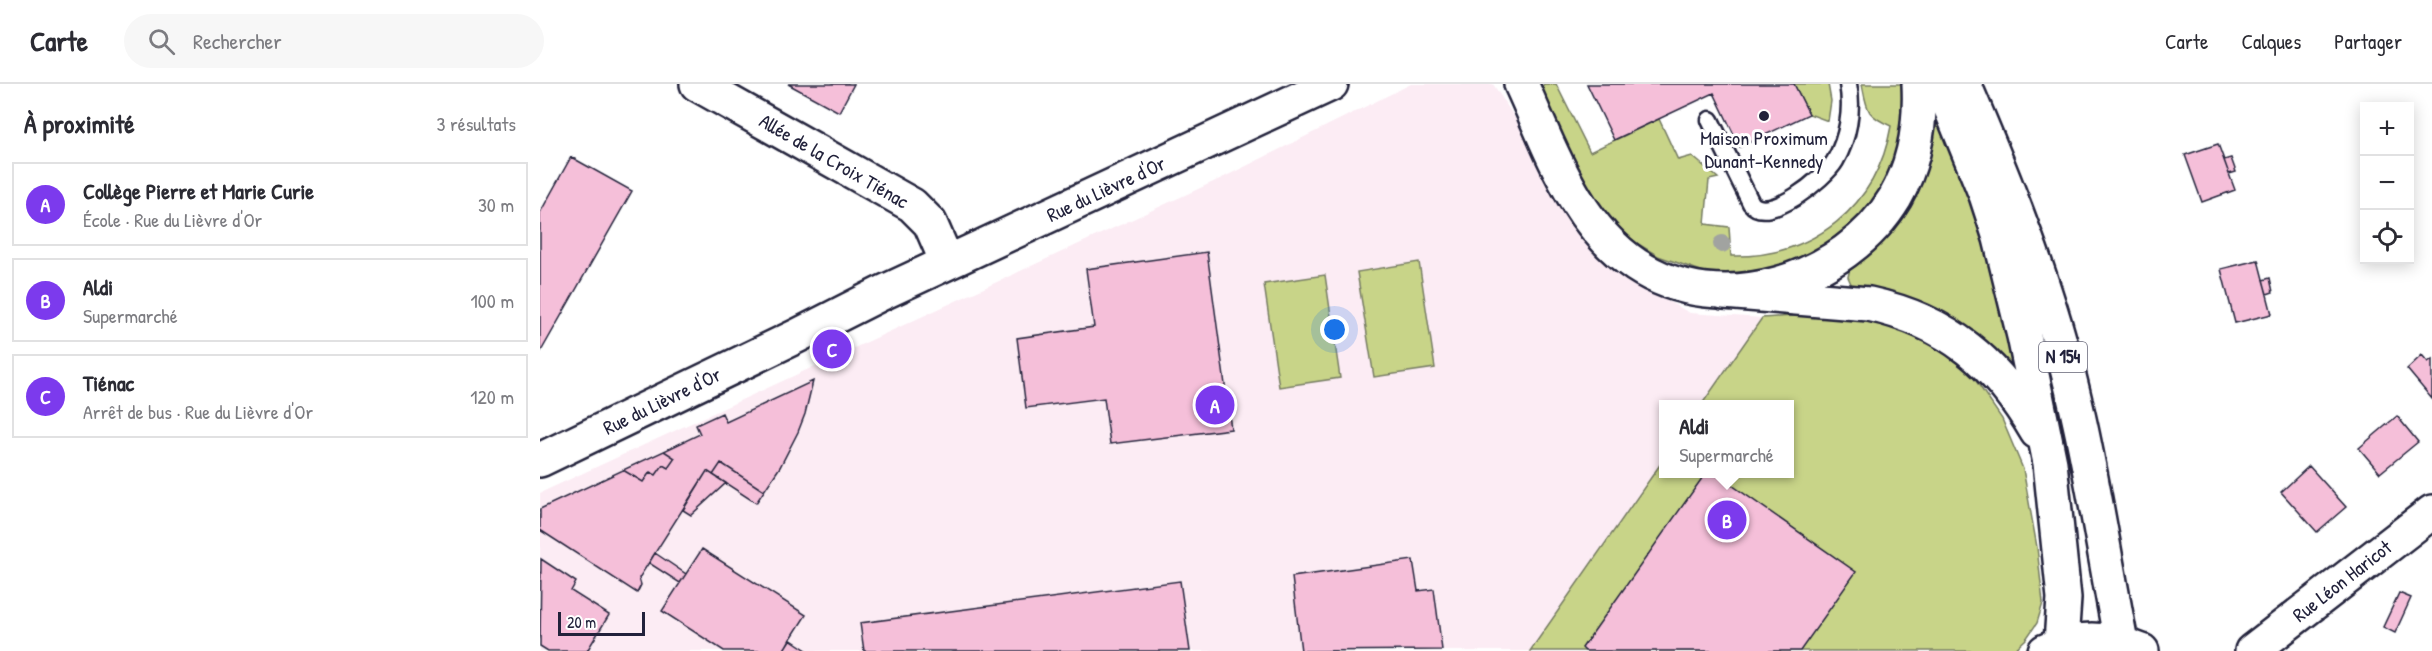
<!DOCTYPE html>
<html lang="fr">
<head>
<meta charset="utf-8">
<style>
  :root { --surface:#fff; --page:#f7f7f7; --text:#2b2b33; --muted:#7c7c81; --line:#e1e1e2; --accent:#7c3aed }
  body { margin:0; font-family:"Patrick Hand",sans-serif; background:var(--page); color:var(--text) }
  .controls { position:absolute; right:18px; top:18px; display:grid; overflow:hidden; border-radius:0px; box-shadow:0 3px 15px #0003 }
  .controls button { width:54px; height:54px; display:grid; place-items:center; padding:0; border:0; border-bottom:2px solid var(--line); background:var(--surface); color:var(--text); font:30px sans-serif }
  .scale { position:absolute; left:18px; bottom:15px; width:87px; box-sizing:border-box; padding-left:6px; border:3px solid #22223b; border-top:0; font-size:16px; line-height:21px; white-space:nowrap; color:#22223b; -webkit-text-stroke:4px #fff; paint-order:stroke }
  .you { position:absolute; left:795px; top:246px; width:21px; height:21px; margin:-15px; border:4px solid #fff; border-radius:50%; background:#1a73e8; box-shadow:0 0 0 9px #1a73e833 }
  .badge { display:grid; place-items:center; width:39px; height:39px; border-radius:50%; background:var(--accent); color:#fff; font-size:20px; font-weight:700 }
  .pin { position:absolute; translate:-50% -50%; border:3px solid #fff; box-shadow:0 2px 6px #0006 }
  .popup { position:absolute; left:1119px; top:316px; width:135px; height:78px; box-sizing:border-box; display:grid; place-content:center; border-radius:0px; background:var(--surface); filter:drop-shadow(0 2px 4px #0005); font-size:20px; white-space:nowrap; color:var(--muted) }
  .popup b { font-size:22px; color:var(--text) }
  .popup::after { content:''; position:absolute; left:50%; top:100%; margin-left:-12px; border:12px solid transparent; border-top-color:var(--surface) }
  .list { margin:0; padding:0; list-style:none }
  h2 { display:flex; justify-content:space-between; align-items:center; height:78px; margin:0; padding:0 24px; font-size:26px }
  h2 small { font-size:20px; font-weight:400; color:var(--muted) }
  .list li { display:grid; grid-template-columns:39px 1fr auto; gap:18px; align-items:center; box-sizing:border-box; height:84px; margin:0 12px 12px; padding:0 12px; border:2px solid var(--line); border-radius:0px }
  .list b { display:block; font-size:22px; white-space:nowrap }
  .list p { margin:0; font-size:20px; white-space:nowrap; color:var(--muted) }
  .list em { font-size:20px; font-style:normal; color:var(--muted) }
  .icon { flex:none; width:33px; height:33px; fill:none; stroke:currentColor; stroke-width:2; stroke-linecap:round; stroke-linejoin:round }
  .map { position:relative; flex:none; width:1892px; height:567px; overflow:hidden }
  header { display:flex; align-items:center; gap:36px; box-sizing:border-box; height:84px; padding:0 30px; background:var(--surface); border-bottom:2px solid var(--line) }
  header strong { font-size:28px }
  nav { display:flex; gap:33px; margin-inline-start:auto; font-size:21px }
  .search { width:420px; height:54px; background:var(--page); display:flex; align-items:center; gap:15px; box-sizing:border-box; padding:0 21px; border-radius:33px; color:var(--muted); font-size:22px }
  main { display:flex }
  aside { flex:1; background:var(--surface) }
  .map>svg:first-child { display:block }
  .built { fill:#fcecf4 }
  .green { fill:#c8d488; stroke:#757b62; stroke-width:1.5 }
  .building { fill:#f5bfd9; stroke:#22223b; stroke-width:1.5 }
  .lines { fill:none; stroke-linecap:round; stroke-linejoin:round }
  .service-casing { stroke:#22223b; stroke-width:21 }
  .minor-casing { stroke:#22223b; stroke-width:38 }
  .tertiary-casing { stroke:#22223b; stroke-width:38 }
  .primary-casing { stroke:#22223b; stroke-width:38 }
  .service { stroke:#fff; stroke-width:16 }
  .minor { stroke:#fff; stroke-width:33 }
  .tertiary { stroke:#fff; stroke-width:33 }
  .primary { stroke:#fff; stroke-width:33 }
  .tree { fill:#a1a3a0 }
  .poi-dot { fill:#22223b; stroke:#fff; stroke-width:2 }
  .labels { text-anchor:middle; stroke-width:6; stroke-linejoin:round; paint-order:stroke }
  .shield { fill:#fff; stroke:#646476; stroke-width:1.5 }
  .shield-label { font-size:18px; font-weight:bold; fill:#22223b }
  .poi-label { font-size:20px; fill:#22223b; stroke:#fff }
  .street-label { font-size:20px; fill:#22223b; stroke:#fff }
</style>
</head>
<body>
<header>
<strong>Carte</strong>
<div class="search"><svg class="icon" aria-label="search" viewBox="0 0 24 24"><circle cx="10" cy="10" r="6"/><path d="M15 15l6 6"/></svg>Rechercher</div>
<nav><a>Carte</a><a>Calques</a><a>Partager</a></nav>
</header>
<main>
<aside>
<h2>À proximité<small>3 résultats</small></h2>
<ul class="list">
<li><span class="badge">A</span><div><b>Collège Pierre et Marie Curie</b><p>École · Rue du Lièvre d'Or</p></div><em>30 m</em></li>
<li><span class="badge">B</span><div><b>Aldi</b><p>Supermarché</p></div><em>100 m</em></li>
<li><span class="badge">C</span><div><b>Tiénac</b><p>Arrêt de bus · Rue du Lièvre d'Or</p></div><em>120 m</em></li>
</ul>
</aside>
<div class="map">
<svg width="1892" height="567" viewBox="0 0 1892 567">
  <rect width="100%" height="100%" fill="#fff"/>
  <filter id="ink" filterUnits="userSpaceOnUse"><feTurbulence type="fractalNoise" baseFrequency=".0167" numOctaves="2"/><feDisplacementMap in="SourceGraphic" scale="12" xChannelSelector="R" yChannelSelector="G"/><feConvolveMatrix kernelMatrix="1 2 1 2 8 2 1 2 1" color-interpolation-filters="sRGB"/></filter>
  <g filter="url(#ink)">
    <path class="built" d="M 871,0 L 953,0 L 977,37 L 1026,135 L 1075,189 L 1150,229 L 1222,234 L 1162,320 L 1124,320 L 1124,374 L 990,567 L 0,567 L 0,409 L 684,93 Z"/>
    <path class="green" d="M 1004,0 L 1016,0 L 1050,68 L 1119,35 L 1138,76 L 1152,72 L 1178,94 L 1169,96 L 1165,140 L 1189,143 L 1191,172 C 1273,174 1337,123 1351,42 C 1326,31 1327,26 1322,0 L 1366,0 L 1369,20 L 1352,94 L 1315,145 L 1245,185 L 1190,191 L 1164,188 L 1118,172 L 1095,158 L 1073,138 L 1051,110 L 1000,5 Z
      M 1254,0 L 1288,0 L 1291,17 L 1288,37 L 1269,30 Z
      M 1394,35 L 1398,35 L 1439,135 L 1477,289 L 1312,202 L 1308,193 L 1310,184 Z
      M 879,178 L 895,284 L 834,293 L 817,188 Z
      M 785,191 L 800,294 L 739,303 L 724,200 Z
      M 1283,230 L 1323,231 L 1384,248 L 1430,288 L 1462,335 L 1483,385 L 1497,463 L 1503,519 L 1497,539 L 1486,555 L 1473,567 L 990,567 L 1124,375 L 1124,390 L 1250,390 L 1250,320 L 1162,320 L 1222,234 Z"/>
    <path class="building" d="M 248,0 L 314,0 L 299,28 Z
      M 1047,0 L 1254,0 L 1269,30 L 1200,63 L 1174,9 L 1074,56 Z
      M 1678,60 L 1695,106 L 1662,118 L 1645,71 Z
      M 31,73 L 92,107 L 0,269 L 0,129 Z
      M 1691,74 L 1696,88 L 1689,90 L 1684,76 Z
      M 667,168 L 691,345 L 570,360 L 564,314 L 486,324 L 477,254 L 554,243 L 546,185 Z
      M 1718,176 L 1732,230 L 1695,239 L 1681,185 Z
      M 1730,194 L 1733,208 L 1727,210 L 1723,196 Z
      M 1882,271 L 1888,278 L 1892,275 L 1892,315 L 1867,285 Z
      M 273,297 L 265,330 L 258,348 L 240,383 L 224,407 L 181,379 L 173,391 L 167,387 L 99,494 L 101,501 L 97,509 L 0,446 L 0,425 L 83,386 L 103,398 L 110,388 L 116,391 L 123,381 L 128,384 L 135,374 L 124,367 L 160,350 L 156,341 L 182,329 L 186,338 Z
      M 1857,332 L 1878,358 L 1840,389 L 1819,364 Z
      M 124,367 L 135,374 L 128,384 L 123,381 L 116,391 L 110,388 L 103,398 L 83,386 Z
      M 181,379 L 224,407 L 216,419 L 173,391 Z
      M 1769,382 L 1806,423 L 1777,448 L 1741,408 Z
      M 167,387 L 186,399 L 151,431 L 143,426 Z
      M 1165,390 L 1176,390 L 1316,488 L 1260,567 L 1045,567 L 1042,564 Z
      M 162,465 L 266,531 L 243,567 L 184,567 L 122,527 Z
      M 115,469 L 146,490 L 140,499 L 109,479 Z
      M 1,475 L 36,498 L 31,507 L 69,531 L 47,567 L 8,567 L 0,562 Z
      M 873,476 L 878,507 L 894,505 L 902,566 L 761,567 L 752,493 Z
      M 640,497 L 650,567 L 324,567 L 320,539 Z
      M 1859,509 L 1871,514 L 1855,549 L 1843,543 Z
      M 250,555 L 268,567 L 244,566 Z"/>
    <g class="lines">
      <defs>
        <path id="service" d="M 1170,36 L 1211,119 C 1228,141 1285,94 1295,77 C 1308,54 1313,26 1308,0"/>
        <path id="minor" d="M 157,0 L 372,121 L 390,139 L 407,178
          M 0,376 L 257,252 L 340,210 L 791,0"/>
        <path id="tertiary" d="M 981,0 C 1011,65 1034,139 1096,181 C 1180,237 1305,197 1355,114 C 1375,79 1381,40 1379,0
          M 1712,567 L 1892,428"/>
        <path id="primary" d="M 1401,0 L 1446,111 L 1460,154 L 1484,252 L 1510,379 L 1524,514 L 1521,559
          M 1424,0 C 1454,70 1483,140 1506,212 C 1543,324 1559,443 1581,558
          M 1184,208 L 1329,220 C 1408,237 1457,279 1497,348
          M 1505,567 C 1538,551 1569,553 1602,567"/>
      </defs>
      <use href="#service" class="service-casing"/>
      <use href="#minor" class="minor-casing"/>
      <use href="#tertiary" class="tertiary-casing"/>
      <use href="#primary" class="primary-casing"/>
      <use href="#service" class="service"/>
      <use href="#minor" class="minor"/>
      <use href="#tertiary" class="tertiary"/>
      <use href="#primary" class="primary"/>
    </g>
    <circle class="tree" cx="1182" cy="160" r="9"/>
  </g>
  <circle class="poi-dot" cx="1224" cy="32" r="6"/>
  <g class="labels">
    <rect class="shield" x="1499" y="258" width="48" height="30" rx="4.5"/>
    <g class="shield-label">
      <text x="1523" y="279">N 154</text>
    </g>
    <g class="poi-label">
      <text x="1224" y="61">Maison Proximum<tspan x="1224" dy="23">Dunant-Kennedy</tspan></text>
    </g>
    <g class="street-label">
      <text transform="translate(294 77) rotate(30)" y="7">Allée de la Croix Tiénac</text>
      <text transform="translate(566 105) rotate(-25)" y="7">Rue du Lièvre d'Or</text>
      <text transform="translate(122 317) rotate(-26)" y="7">Rue du Lièvre d'Or</text>
      <text transform="translate(1802 497) rotate(-38)" y="7">Rue Léon Haricot</text>
    </g>
  </g>
</svg>
<div class="controls">
<button>+</button>
<button>−</button>
<button><svg class="icon" aria-label="locate" viewBox="0 0 24 24"><circle cx="12" cy="12" r="6"/><path d="M12 2v4M12 18v4M2 12h4M18 12h4"/></svg></button>
</div>
<div class="scale">20 m</div>
<div class="you"></div>
<div class="pin badge" style="left:675px;top:321px">A</div>
<div class="pin badge" style="left:1187px;top:436px">B</div>
<div class="popup"><b>Aldi</b>Supermarché</div>
<div class="pin badge" style="left:292px;top:265px">C</div>
</div>
</main>
</body>
</html>
